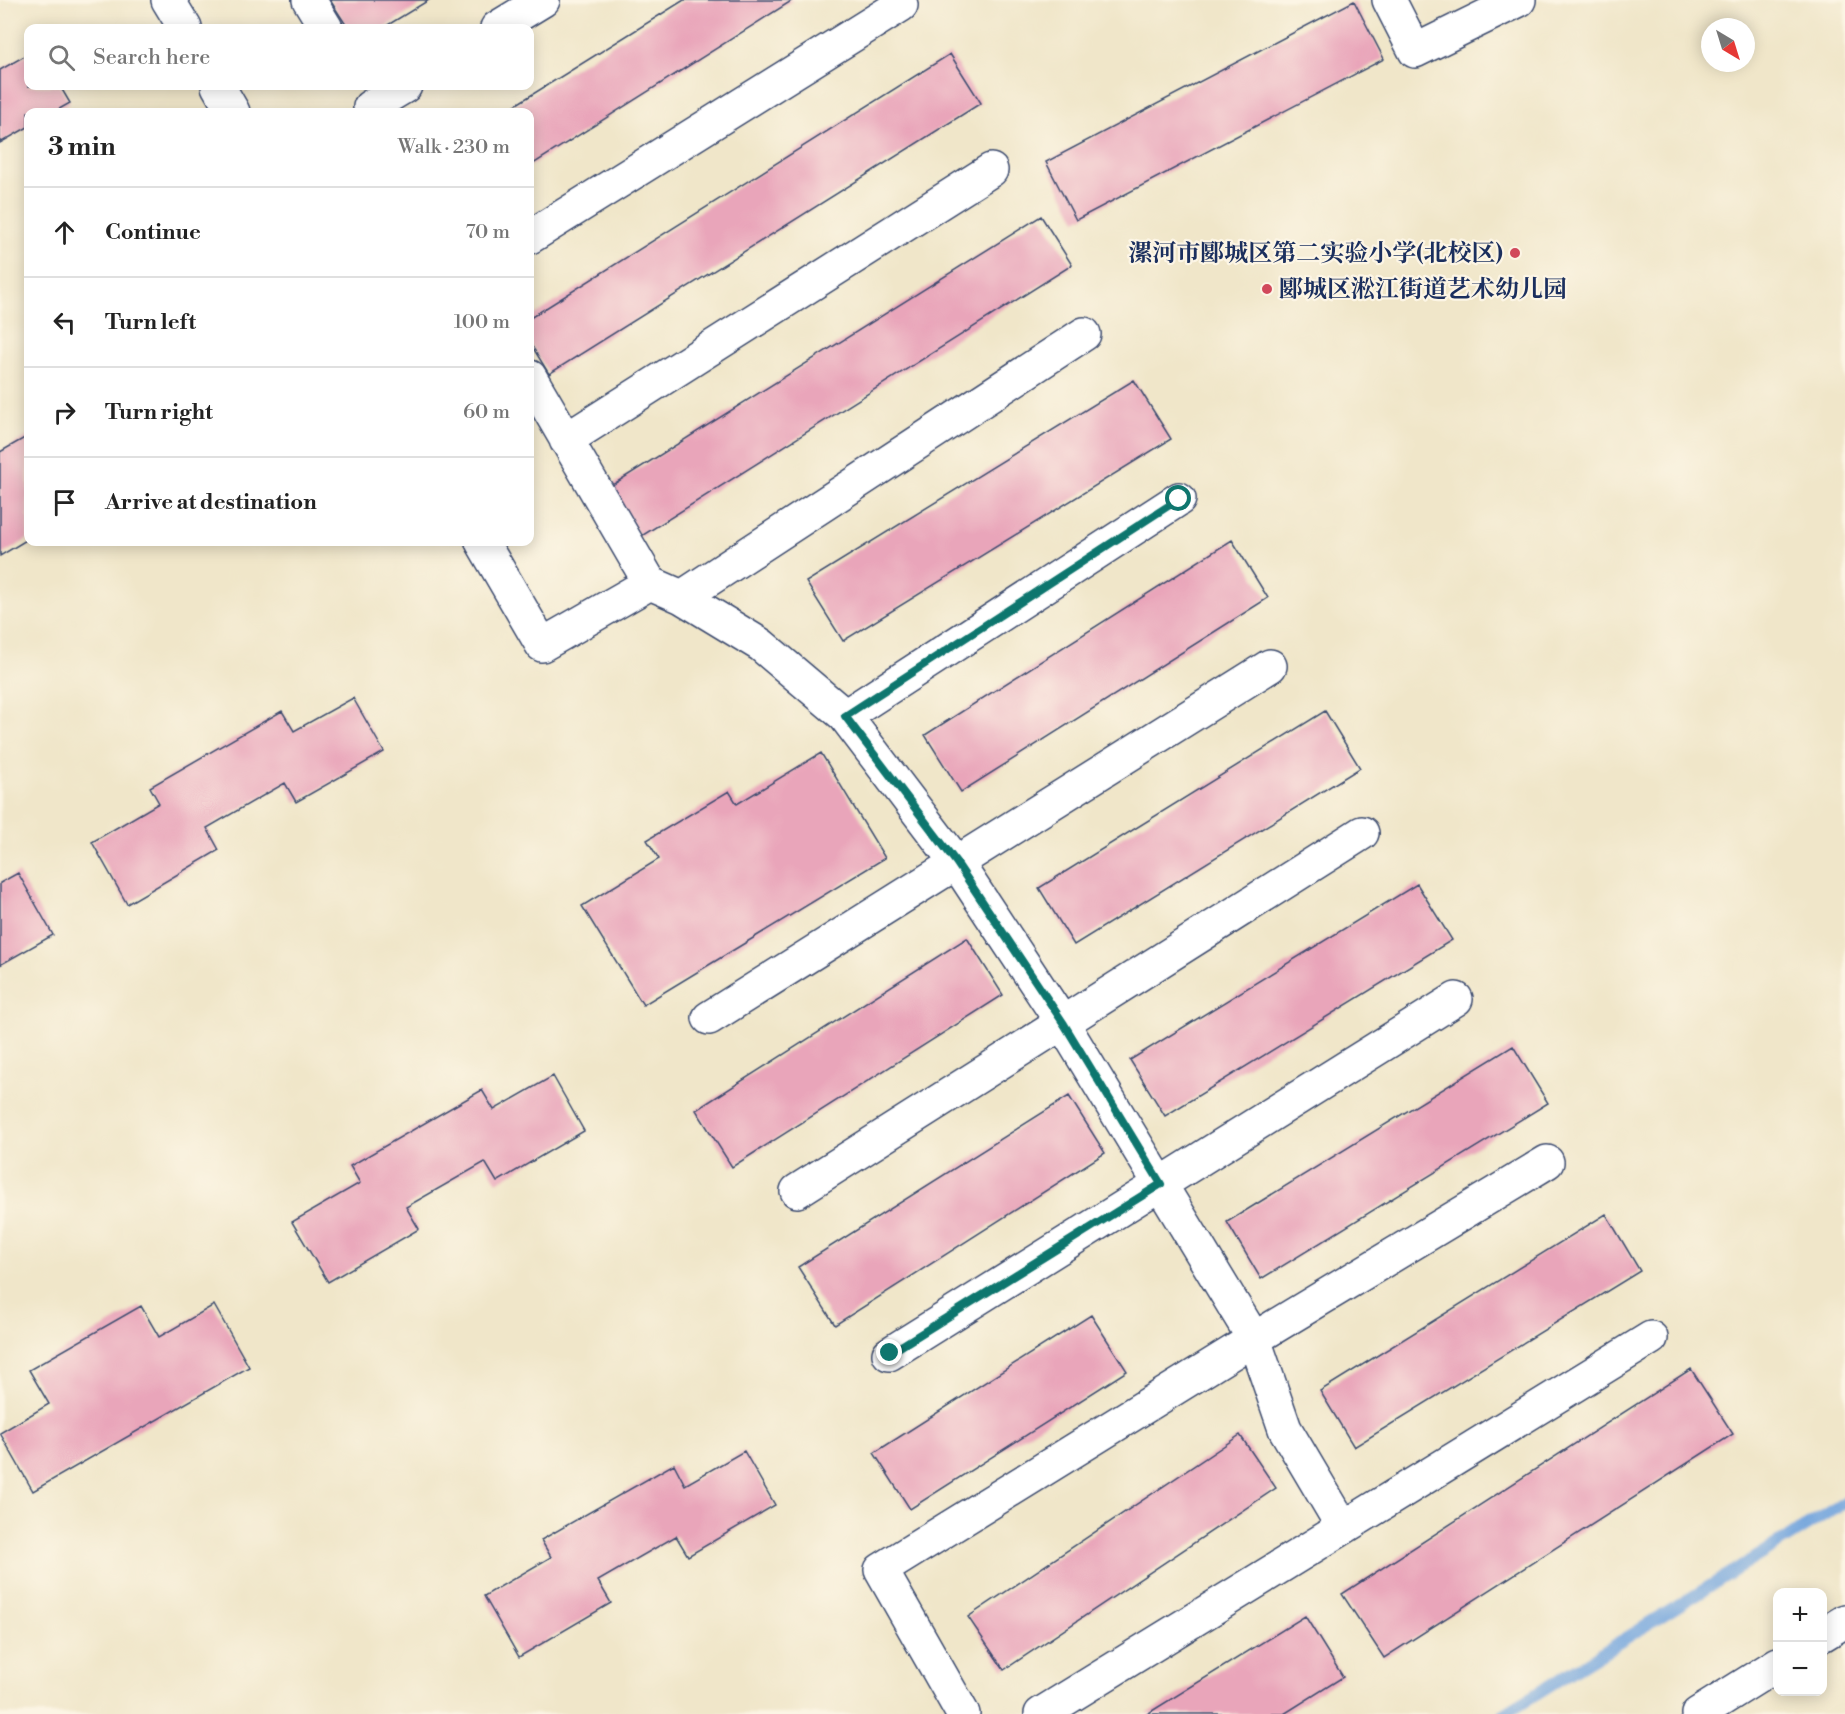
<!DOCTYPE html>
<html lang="en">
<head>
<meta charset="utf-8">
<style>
  :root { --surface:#fff; --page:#f6f6f6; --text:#222; --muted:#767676; --line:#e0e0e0 }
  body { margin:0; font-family:"Libre Bodoni","Noto Serif SC",serif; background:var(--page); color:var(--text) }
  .controls { position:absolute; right:18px; bottom:18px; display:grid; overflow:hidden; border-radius:12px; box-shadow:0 3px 15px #0003 }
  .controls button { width:54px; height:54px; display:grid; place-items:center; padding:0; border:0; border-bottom:2px solid var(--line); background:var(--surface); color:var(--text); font:30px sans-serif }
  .compass { position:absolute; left:1701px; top:18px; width:54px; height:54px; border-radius:50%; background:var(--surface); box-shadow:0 3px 15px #0003; rotate:142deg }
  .stop { position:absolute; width:18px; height:18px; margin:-14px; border:4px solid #0f766e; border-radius:50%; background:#fff }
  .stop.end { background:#0f766e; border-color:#fff; box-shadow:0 2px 6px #0008 }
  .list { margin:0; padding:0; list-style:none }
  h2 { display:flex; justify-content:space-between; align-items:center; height:78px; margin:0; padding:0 24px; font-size:26px }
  h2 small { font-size:20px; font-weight:400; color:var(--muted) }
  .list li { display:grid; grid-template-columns:39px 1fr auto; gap:18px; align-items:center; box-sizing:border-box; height:90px; padding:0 24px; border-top:2px solid var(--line) }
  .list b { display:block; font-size:22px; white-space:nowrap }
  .list em { font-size:20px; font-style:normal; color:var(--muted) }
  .icon { flex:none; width:33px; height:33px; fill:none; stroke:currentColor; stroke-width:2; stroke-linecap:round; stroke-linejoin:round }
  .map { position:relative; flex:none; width:1845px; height:1714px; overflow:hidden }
  .search { position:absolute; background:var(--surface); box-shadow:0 3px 15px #0003; left:24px; top:24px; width:510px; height:66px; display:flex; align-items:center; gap:15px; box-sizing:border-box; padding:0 21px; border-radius:12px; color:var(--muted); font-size:22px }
  .panel { position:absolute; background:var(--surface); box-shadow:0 3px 15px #0003; left:24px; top:108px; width:510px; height:438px; border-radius:12px }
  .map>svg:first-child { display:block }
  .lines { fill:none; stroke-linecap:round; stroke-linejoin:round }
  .stream { stroke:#72a4dd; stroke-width:12 }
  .building { fill:#e9a5ba }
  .minor-casing { stroke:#3b4a6e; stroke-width:36 }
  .tertiary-casing { stroke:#3b4a6e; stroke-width:36 }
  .minor { stroke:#fff; stroke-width:33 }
  .tertiary { stroke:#fff; stroke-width:33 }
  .route { stroke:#0f766e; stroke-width:8 }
  .poi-dot { fill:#d1495b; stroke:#fcf5e5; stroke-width:2 }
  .labels { text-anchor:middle; stroke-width:4.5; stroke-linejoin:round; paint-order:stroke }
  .poi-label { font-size:24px; font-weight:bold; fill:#1b2f5e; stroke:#fcf5e5; text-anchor:end }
</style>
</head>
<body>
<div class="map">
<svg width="1845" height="1714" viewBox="0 0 1845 1714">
  <rect width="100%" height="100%" fill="#fcf5e5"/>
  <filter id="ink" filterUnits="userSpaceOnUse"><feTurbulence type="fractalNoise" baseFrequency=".0167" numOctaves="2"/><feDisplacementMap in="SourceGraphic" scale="12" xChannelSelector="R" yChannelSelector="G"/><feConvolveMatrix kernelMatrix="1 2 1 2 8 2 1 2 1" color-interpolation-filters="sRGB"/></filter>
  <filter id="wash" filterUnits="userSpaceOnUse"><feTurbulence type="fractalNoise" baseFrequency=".008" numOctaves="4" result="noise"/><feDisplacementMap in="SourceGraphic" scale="24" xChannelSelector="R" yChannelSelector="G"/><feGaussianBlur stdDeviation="1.35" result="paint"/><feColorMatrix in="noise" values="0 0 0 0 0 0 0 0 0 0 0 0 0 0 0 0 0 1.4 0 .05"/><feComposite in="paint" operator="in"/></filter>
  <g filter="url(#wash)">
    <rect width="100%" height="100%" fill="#f0e6c9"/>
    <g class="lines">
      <path class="stream" d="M 1504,1714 L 1845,1502"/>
    </g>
    <g id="blocks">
      <path class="building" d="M 330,0 L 429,0 L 383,28 L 348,28 Z
        M 684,0 L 793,0 L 530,166 L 530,112 L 504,112 Z
        M 1354,1 L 1384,59 L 1076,220 L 1046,162 Z
        M 28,54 L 28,86 L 60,86 L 70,103 L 54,112 L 28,112 L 28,127 L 0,143 L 0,70 Z
        M 950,54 L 981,103 L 549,374 L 530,343 L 530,318 Z
        M 1041,216 L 1072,265 L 640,537 L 609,487 Z
        M 1134,380 L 1171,439 L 843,641 L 806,582 Z
        M 28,436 L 28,539 L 0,556 L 0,452 Z
        M 1232,540 L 1268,598 L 961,792 L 925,735 Z
        M 353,698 L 384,752 L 296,802 L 285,783 L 207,828 L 219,850 L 127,904 L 92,842 L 159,803 L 150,787 L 282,711 L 294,731 Z
        M 1325,711 L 1360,768 L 1074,945 L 1039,888 Z
        M 821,753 L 885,858 L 643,1005 L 582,906 L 659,859 L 647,840 L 729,791 L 737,804 Z
        M 18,873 L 53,935 L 0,965 L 0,883 Z
        M 1417,884 L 1452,940 L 1165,1116 L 1130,1060 Z
        M 967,938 L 1003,995 L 732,1167 L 696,1110 Z
        M 1513,1046 L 1548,1103 L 1261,1279 L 1227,1222 Z
        M 553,1076 L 584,1131 L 497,1182 L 485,1162 L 406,1207 L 419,1229 L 328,1282 L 292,1222 L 360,1183 L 350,1166 L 482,1090 L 494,1110 Z
        M 1069,1096 L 1105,1153 L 835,1325 L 798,1267 Z
        M 1606,1214 L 1640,1271 L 1354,1447 L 1320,1391 Z
        M 214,1305 L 249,1367 L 33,1491 L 0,1433 L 49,1404 L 29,1370 L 141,1306 L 159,1337 Z
        M 1091,1315 L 1127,1371 L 910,1509 L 874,1453 Z
        M 1691,1369 L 1733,1434 L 1384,1658 L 1342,1594 Z
        M 1240,1435 L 1276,1488 L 1004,1670 L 968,1617 Z
        M 744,1451 L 775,1505 L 688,1556 L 676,1536 L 598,1581 L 611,1603 L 519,1657 L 484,1596 L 551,1557 L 541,1540 L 674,1464 L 685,1485 Z
        M 1305,1616 L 1343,1677 L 1284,1714 L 1147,1714 Z"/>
    </g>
  </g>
  <g filter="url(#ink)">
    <use href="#blocks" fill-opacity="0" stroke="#3b4a6e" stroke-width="1.5"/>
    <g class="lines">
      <defs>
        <path id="minor" d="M 168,0 L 185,28
          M 309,0 L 326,28
          M 1389,0 L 1415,51 L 1519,0
          M 497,28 L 543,0
          M 218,86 L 233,112
          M 370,107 L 405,86
          M 530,237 L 901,5
          M 530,377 L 650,583 L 682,597 L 761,645 L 845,716 L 956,862 L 1063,1024 L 1254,1339 L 881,1570 L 963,1714
          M 566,440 L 991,170
          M 482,542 L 542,645 L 650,583
          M 682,597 L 1084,334
          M 845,716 L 1179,499
          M 709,1018 L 1270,666
          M 797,1191 L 1362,833
          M 889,1354 L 1456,999
          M 1343,1527 L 1285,1429 L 1254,1339 L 1547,1162
          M 1041,1714 L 1651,1338"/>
        <path id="tertiary" d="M 1822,1635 L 1845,1621
          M 1698,1714 L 1778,1664"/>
      </defs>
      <use href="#minor" class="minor-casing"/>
      <use href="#tertiary" class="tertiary-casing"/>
      <use href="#minor" class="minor"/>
      <use href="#tertiary" class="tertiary"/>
    </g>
  </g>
  <g class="lines" filter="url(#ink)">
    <path class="route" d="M 890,1353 L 1161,1184 L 1064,1024 L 956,862 L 845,716 L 1179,499"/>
  </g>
  <g class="poi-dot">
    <circle cx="1515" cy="253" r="6"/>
    <circle cx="1267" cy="289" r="6"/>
  </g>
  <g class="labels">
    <g class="poi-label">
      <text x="1503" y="261">漯河市郾城区第二实验小学(北校区)</text>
      <text x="1279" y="297" text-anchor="start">郾城区淞江街道艺术幼儿园</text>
    </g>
  </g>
</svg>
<div class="controls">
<button>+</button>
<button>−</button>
</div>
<svg class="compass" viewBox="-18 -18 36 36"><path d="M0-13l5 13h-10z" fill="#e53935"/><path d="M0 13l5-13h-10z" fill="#767676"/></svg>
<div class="stop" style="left:1179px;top:499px"></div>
<div class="stop end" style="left:890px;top:1353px"></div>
<div class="search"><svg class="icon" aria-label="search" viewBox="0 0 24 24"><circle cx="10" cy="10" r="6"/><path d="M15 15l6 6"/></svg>Search here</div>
<section class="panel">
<h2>3 min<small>Walk · 230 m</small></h2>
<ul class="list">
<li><svg class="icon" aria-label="ahead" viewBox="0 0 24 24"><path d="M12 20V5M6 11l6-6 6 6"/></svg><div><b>Continue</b></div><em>70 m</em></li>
<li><svg class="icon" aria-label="left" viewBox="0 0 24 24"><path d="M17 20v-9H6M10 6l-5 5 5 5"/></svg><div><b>Turn left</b></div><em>100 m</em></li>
<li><svg class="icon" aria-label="right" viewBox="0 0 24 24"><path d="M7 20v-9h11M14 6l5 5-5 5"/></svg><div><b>Turn right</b></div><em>60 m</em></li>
<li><svg class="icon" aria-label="arrive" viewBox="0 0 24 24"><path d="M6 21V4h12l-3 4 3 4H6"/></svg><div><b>Arrive at destination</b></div></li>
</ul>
</section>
</div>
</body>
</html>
